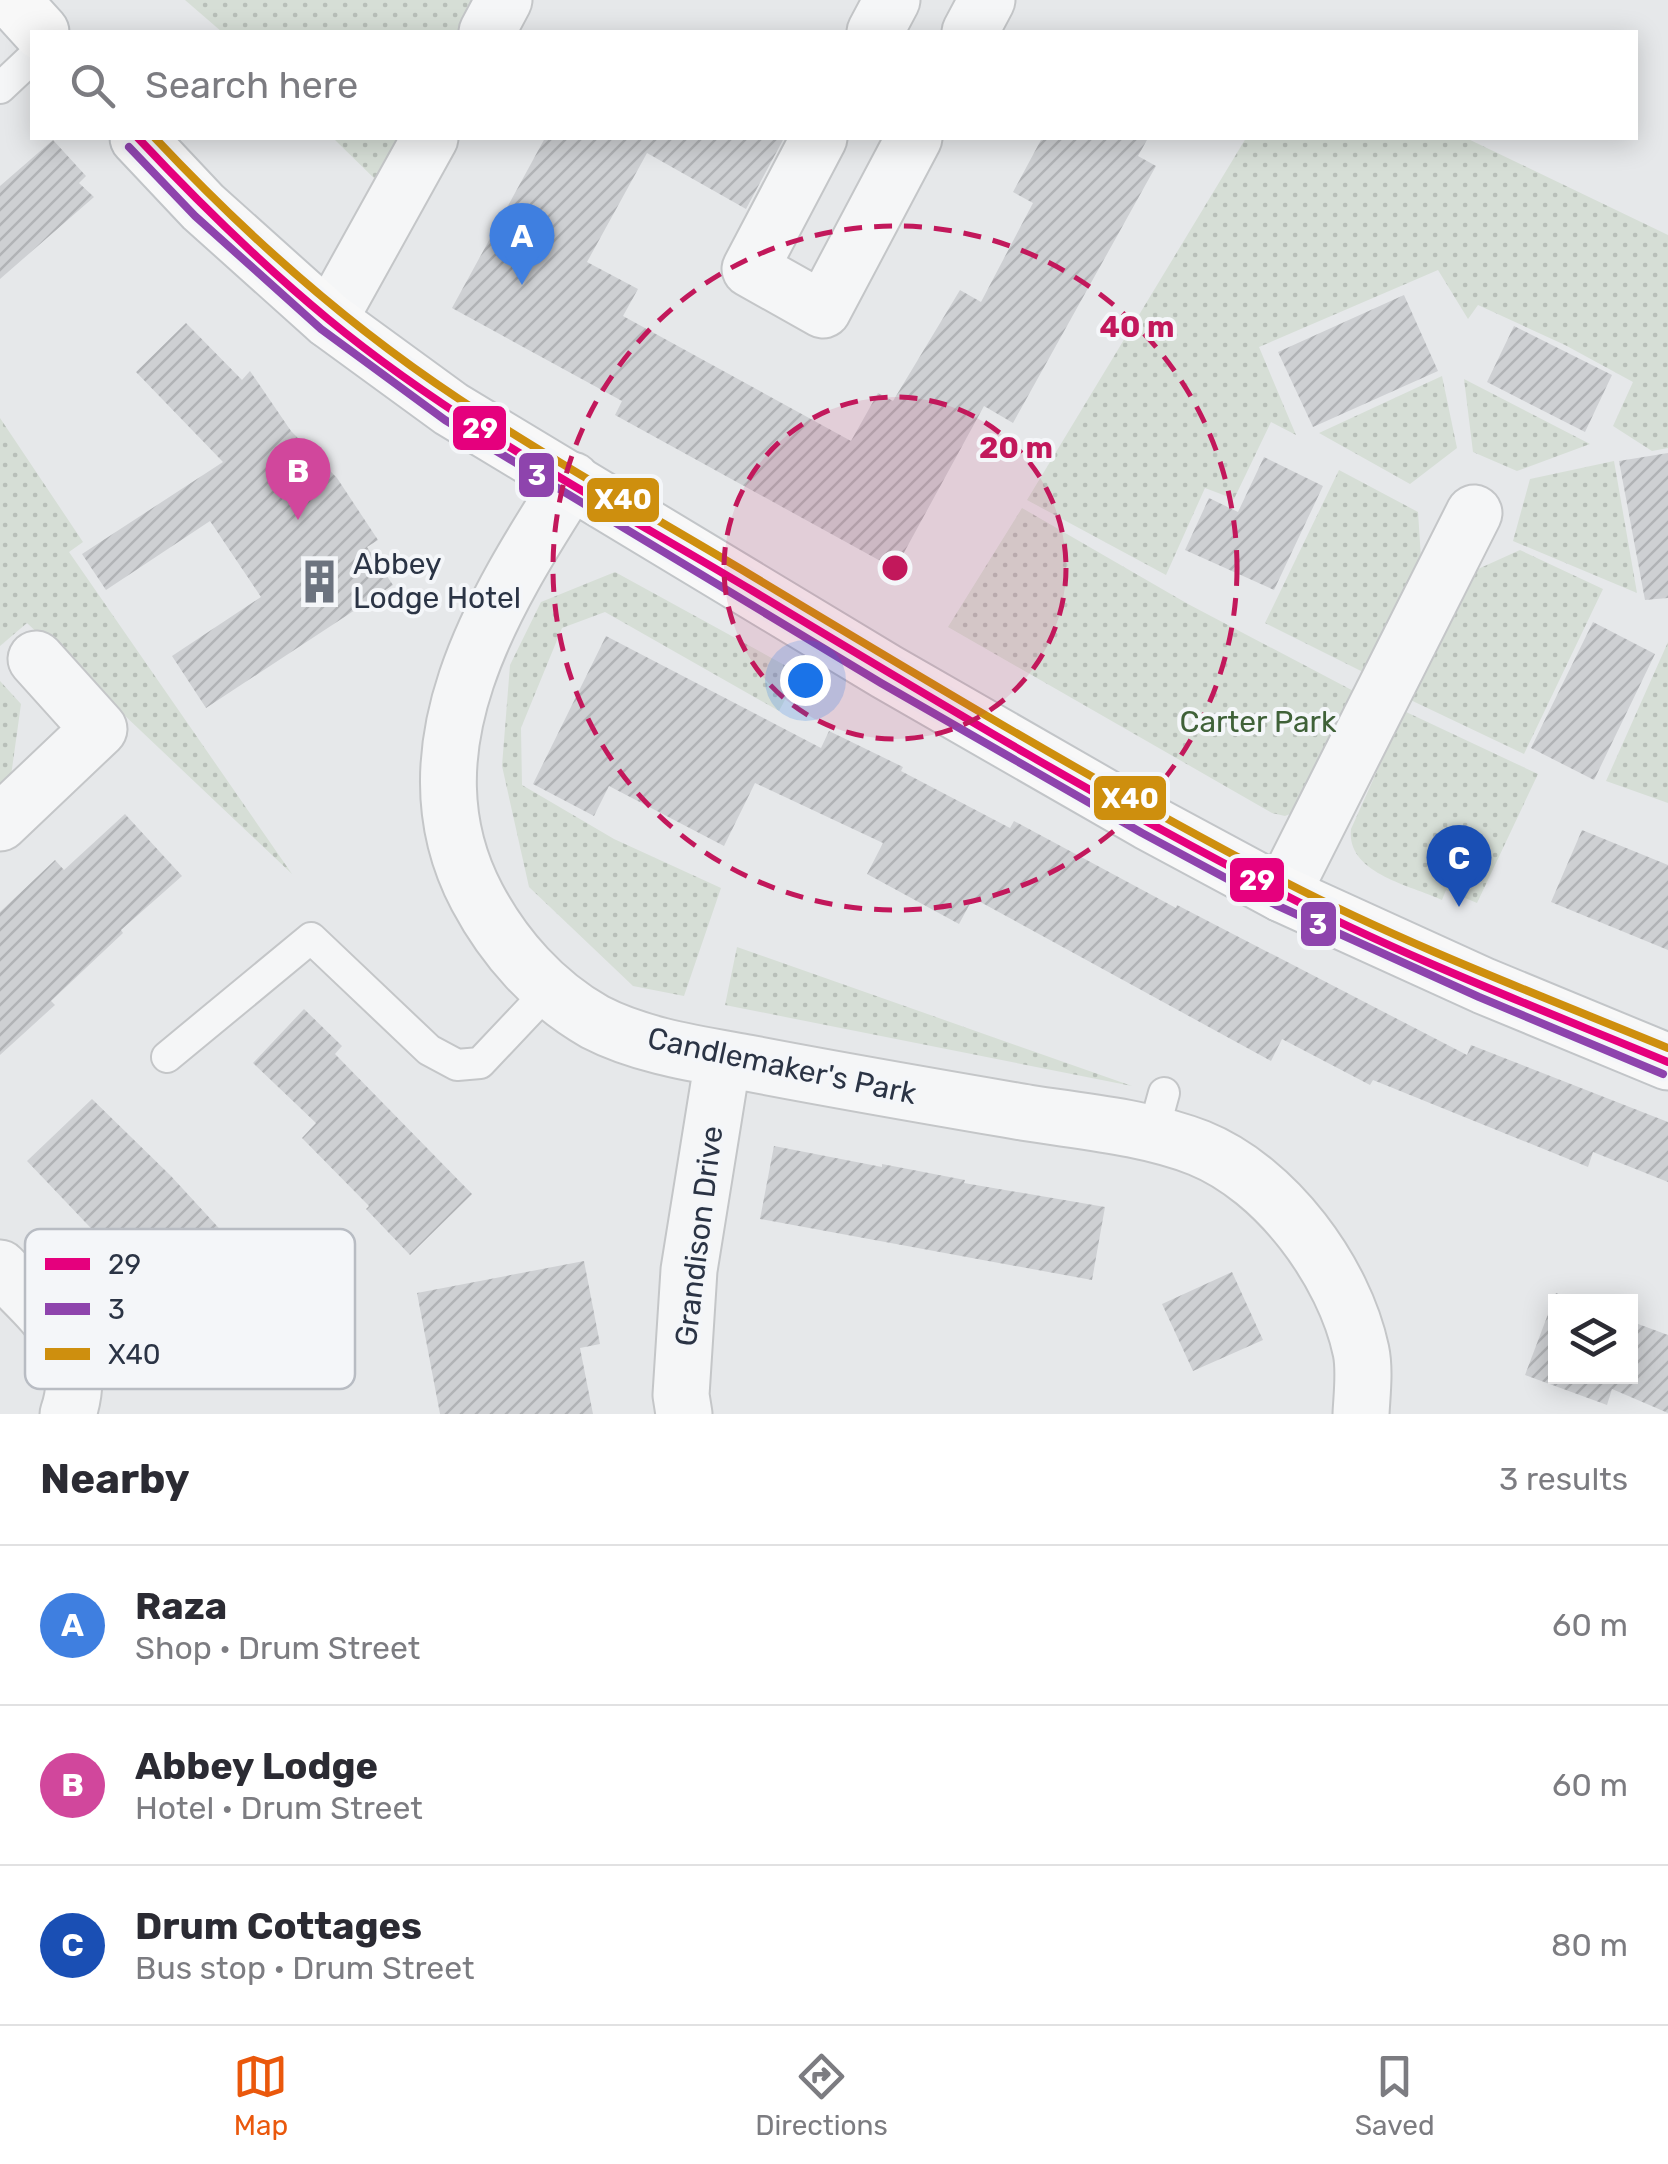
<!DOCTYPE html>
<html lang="en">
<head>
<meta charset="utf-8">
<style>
  :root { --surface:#fff; --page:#f2f2f3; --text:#2b2b33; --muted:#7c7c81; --line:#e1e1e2; --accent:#ea580c }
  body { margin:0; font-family:Rubik,sans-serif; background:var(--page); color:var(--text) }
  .controls { position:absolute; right:30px; bottom:30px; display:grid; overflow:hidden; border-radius:0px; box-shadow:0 5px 25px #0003 }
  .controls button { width:90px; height:90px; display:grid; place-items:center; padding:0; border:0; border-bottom:2px solid var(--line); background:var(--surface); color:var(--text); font:50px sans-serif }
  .you { position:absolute; left:805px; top:680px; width:35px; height:35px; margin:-25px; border:8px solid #fff; border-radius:50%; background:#1a73e8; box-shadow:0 0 0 15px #1a73e833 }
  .badge { display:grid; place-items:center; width:65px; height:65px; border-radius:50%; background:var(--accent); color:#fff; font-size:32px; font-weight:700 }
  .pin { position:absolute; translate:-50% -82px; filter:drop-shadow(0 2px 5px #0008) }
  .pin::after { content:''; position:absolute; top:52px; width:35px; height:30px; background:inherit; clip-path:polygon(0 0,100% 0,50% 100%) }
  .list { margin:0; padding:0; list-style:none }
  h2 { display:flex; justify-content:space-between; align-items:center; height:130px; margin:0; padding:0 40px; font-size:42px }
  h2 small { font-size:32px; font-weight:400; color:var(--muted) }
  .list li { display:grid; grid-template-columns:65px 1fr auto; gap:30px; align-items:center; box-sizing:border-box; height:160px; padding:0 40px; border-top:2px solid var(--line) }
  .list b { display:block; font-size:38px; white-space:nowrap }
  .list p { margin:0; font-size:32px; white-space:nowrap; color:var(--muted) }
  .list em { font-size:32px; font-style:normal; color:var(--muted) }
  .icon { flex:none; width:55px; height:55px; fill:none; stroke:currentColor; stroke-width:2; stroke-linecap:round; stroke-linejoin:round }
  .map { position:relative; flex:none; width:1668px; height:1414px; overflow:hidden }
  .search { position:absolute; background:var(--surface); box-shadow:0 5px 25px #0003; left:30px; right:30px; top:30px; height:110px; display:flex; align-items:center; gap:25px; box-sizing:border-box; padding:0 35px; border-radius:0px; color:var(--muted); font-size:38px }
  .sheet { height:610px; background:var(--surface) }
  nav { display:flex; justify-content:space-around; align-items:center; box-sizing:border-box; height:140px; border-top:2px solid var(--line); background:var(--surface); font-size:28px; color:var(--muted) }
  nav a { display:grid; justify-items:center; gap:5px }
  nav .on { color:var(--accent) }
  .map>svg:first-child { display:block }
  .green { fill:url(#green-dots) }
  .building { fill:url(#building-hatch) }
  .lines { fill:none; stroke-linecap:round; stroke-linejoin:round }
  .service-casing { stroke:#c4c6c8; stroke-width:34 }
  .minor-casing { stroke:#c4c6c8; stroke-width:59 }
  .primary-casing { stroke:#c2c5c8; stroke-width:59 }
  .service { stroke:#f5f6f7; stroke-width:30 }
  .minor { stroke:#f5f6f7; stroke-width:55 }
  .primary { stroke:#f8f8f8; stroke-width:55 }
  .bus-1-casing { stroke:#f4f6f9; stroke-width:15 }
  .bus-2-casing { stroke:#f4f6f9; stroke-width:15 }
  .bus-3-casing { stroke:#f4f6f9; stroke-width:15 }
  .bus-1 { stroke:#e5007d; stroke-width:8 }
  .bus-2 { stroke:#8e44ad; stroke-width:8 }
  .bus-3 { stroke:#ce8f0e; stroke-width:8 }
  .ring { fill:none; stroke:#c2185b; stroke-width:5; stroke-dasharray:18 12 }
  .labels { text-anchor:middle; stroke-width:8; stroke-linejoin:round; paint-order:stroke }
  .poi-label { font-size:30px; fill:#2b3445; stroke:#f4f6f9; text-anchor:start }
  .park-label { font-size:30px; fill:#3f6138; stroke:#f4f6f9 }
  .street-label { font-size:30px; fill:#2b3445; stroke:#f4f6f9 }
  .key { fill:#f4f6f9; stroke:#b8bcc3; stroke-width:2.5 }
  .key-label { font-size:28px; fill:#2b3445 }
  .centre { fill:#c2185b; stroke:#f4f6f9; stroke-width:5 }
  .ring-label { font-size:30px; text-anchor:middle; font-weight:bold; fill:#c2185b; stroke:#f4f6f9; stroke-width:8; stroke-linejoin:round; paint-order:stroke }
  .line-badge { stroke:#f4f6f9; stroke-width:4 }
  .badge-label { font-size:28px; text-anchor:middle; font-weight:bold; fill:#fff }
</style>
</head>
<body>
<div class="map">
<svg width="1668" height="1414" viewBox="0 0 1668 1414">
  <defs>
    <pattern id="green-dots" width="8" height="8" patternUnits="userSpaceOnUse" patternTransform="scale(2.5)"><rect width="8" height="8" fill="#d6ded6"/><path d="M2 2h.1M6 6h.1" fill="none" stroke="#b8bfb9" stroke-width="1.8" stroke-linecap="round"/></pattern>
    <pattern id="building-hatch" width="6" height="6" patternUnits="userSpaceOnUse" patternTransform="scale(2.5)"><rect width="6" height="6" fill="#ced0d3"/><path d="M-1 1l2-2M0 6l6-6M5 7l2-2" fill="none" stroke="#b1b3b6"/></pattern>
  </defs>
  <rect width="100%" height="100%" fill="#e6e8ea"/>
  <path class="green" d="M 185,0 L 482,0 L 464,32 L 222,32 Z
    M 333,138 L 407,138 L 381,185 Z
    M 1246,138 L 1466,138 L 1668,235 L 1668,448 L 1652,451 L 1613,426 L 1633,382 L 1565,345 L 1478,305 L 1468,319 L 1438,270 L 1259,347 L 1296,435 L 1271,422 L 1234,499 L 1205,488 L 1166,575 L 1027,500 Z
    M 1442,376 L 1457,448 L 1410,484 L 1319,433 Z
    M 1464,379 L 1590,444 L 1517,471 L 1473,452 Z
    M 0,418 L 83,542 L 69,552 L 292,874 L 27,623 L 0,646 Z
    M 1614,461 L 1637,593 L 1513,541 L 1530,479 Z
    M 1339,470 L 1418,512 L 1421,558 L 1365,673 L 1265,623 Z
    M 1022,508 L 1188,604 L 1363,696 L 1295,812 L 1285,816 L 1272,813 L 948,627 Z
    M 1520,550 L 1603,589 L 1524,754 L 1400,695 L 1456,579 Z
    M 615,572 L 799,673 L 779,711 L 605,612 L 562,628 L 521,728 L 522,785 L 614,839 L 721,888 L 684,996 L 633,986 L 529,887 L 502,766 L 510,665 L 541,602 Z
    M 1668,642 L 1668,803 L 1606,781 Z
    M 0,681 L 21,704 L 11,776 L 0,786 Z
    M 1404,711 L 1538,774 L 1477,903 L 1446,890 L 1442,900 C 1409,885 1346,873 1351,829 Z
    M 737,947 L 1132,1086 L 725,1005 Z"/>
  <path class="building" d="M 545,138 L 784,138 L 746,209 L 647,153 L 587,262 L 638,289 L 623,316 L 851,441 L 878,393 L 893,401 L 960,290 L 981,302 L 1033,203 L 1013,192 L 1042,138 L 1148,138 L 1138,156 L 1156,166 L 1013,423 L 984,406 L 895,569 L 615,415 L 622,401 L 452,308 Z
    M 53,140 L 86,176 L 79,183 L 94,197 L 0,279 L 0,186 Z
    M 1404,295 L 1438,371 L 1313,427 L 1278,352 Z
    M 186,323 L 242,380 L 250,371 L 291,431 L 337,478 L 378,540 L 367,547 L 393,585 L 206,708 L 172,656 L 261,597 L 210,521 L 106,590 L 82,554 L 223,462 L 136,372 Z
    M 1514,326 L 1612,375 L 1585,432 L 1487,382 Z
    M 1668,453 L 1668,598 L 1645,600 L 1619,461 Z
    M 1264,457 L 1323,486 L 1274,590 L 1185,550 L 1209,498 L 1238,512 Z
    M 1593,622 L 1655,654 L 1594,780 L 1531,748 Z
    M 606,636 L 821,748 L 829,731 L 903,767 L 901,771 L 1010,828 L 1014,821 L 1176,908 L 1177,905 L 1467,1055 L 1471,1045 L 1668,1122 L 1668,1182 L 1593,1152 L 1588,1167 L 1373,1080 L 1370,1085 L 1282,1039 L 1271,1061 L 973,898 L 959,924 L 867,874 L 883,843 L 755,783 L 724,846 L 609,786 L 594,816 L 533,784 Z
    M 125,814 L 182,876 L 121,930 L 123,933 L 51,1001 L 55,1005 L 0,1055 L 0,912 L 55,860 L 64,870 Z
    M 1582,830 L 1668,865 L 1668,950 L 1551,902 Z
    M 304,1009 L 342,1046 L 335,1054 L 472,1194 L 410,1255 L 366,1209 L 369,1206 L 302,1138 L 316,1123 L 253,1063 Z
    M 92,1099 L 171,1176 L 240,1251 L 243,1249 L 295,1307 L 225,1369 L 27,1161 Z
    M 774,1146 L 882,1167 L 882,1164 L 965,1180 L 964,1183 L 1105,1207 L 1092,1280 L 760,1219 Z
    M 584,1261 L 600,1344 L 580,1348 L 593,1414 L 440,1414 L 417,1293 Z
    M 1232,1272 L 1263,1340 L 1193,1371 L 1162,1304 Z
    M 1556,1293 L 1579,1302 L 1556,1302 L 1556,1376 L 1630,1376 L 1630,1321 L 1668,1335 L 1668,1413 L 1612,1389 L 1607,1405 L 1525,1375 Z"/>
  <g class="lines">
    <defs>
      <path id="service" d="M 0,88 L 32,58
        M 167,1057 L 311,938 L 429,1050 L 457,1065 L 480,1063 L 549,990
        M 1153,1133 L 1164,1093"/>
      <path id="minor" d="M 487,32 L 504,0
        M 875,32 L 892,0
        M 970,32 L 987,0
        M 819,138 L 750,269 L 823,310 L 914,138
        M 329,320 L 430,138
        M 572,480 C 494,602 400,751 477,897 C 504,948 544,993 595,1022 C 641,1046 698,1054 748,1063 C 841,1081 935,1097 1028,1113 C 1085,1122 1145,1127 1199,1148 C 1276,1179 1344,1271 1361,1351 C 1365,1370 1362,1394 1361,1414
        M 0,823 L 99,729 L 36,659
        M 1282,894 L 1474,513
        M 0,1268 C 42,1312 91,1347 68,1414
        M 684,1414 L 681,1395 L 689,1270 L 723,1059"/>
      <path id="primary" d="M 12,0 L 41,32
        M 138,138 L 203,207 L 329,320 L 451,409 L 887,672 L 1148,822 L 1282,894 L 1484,986 L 1668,1062"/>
    </defs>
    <use href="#service" class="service-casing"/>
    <use href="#minor" class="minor-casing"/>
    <use href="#primary" class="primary-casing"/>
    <use href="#service" class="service"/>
    <use href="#minor" class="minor"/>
    <use href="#primary" class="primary"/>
    <defs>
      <path id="bus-1" d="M 138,138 C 198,202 260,263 328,319 C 456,425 611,506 753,591 C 926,695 1099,800 1279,892 C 1404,957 1538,1008 1668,1062"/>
      <path id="bus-2" d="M 129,147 L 195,216 L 321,329 L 445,420 L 881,683 L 1142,833 L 1276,905 L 1479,997 L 1663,1074"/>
      <path id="bus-3" d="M 155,138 C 246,235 347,325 459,399 C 553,461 652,516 749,574 C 925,680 1101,786 1283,881 C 1407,945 1539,995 1668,1048"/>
    </defs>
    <use href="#bus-1" class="bus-1-casing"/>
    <use href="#bus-2" class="bus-2-casing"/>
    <use href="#bus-3" class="bus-3-casing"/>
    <use href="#bus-1" class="bus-1"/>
    <use href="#bus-2" class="bus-2"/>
    <use href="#bus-3" class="bus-3"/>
  </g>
  <circle cx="895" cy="568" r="171" fill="#c2185b" fill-opacity=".12"/>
  <g class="ring">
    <circle cx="895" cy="568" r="171"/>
    <circle cx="895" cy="568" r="342"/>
  </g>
  <defs>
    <symbol id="building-bare" viewBox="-9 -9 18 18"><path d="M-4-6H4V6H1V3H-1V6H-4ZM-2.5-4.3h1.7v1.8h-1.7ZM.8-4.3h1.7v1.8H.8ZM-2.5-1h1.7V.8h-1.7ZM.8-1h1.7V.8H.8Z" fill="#6c737f" stroke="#f4f6f9" stroke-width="2.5" paint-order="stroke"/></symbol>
  </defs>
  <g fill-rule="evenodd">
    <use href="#building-bare" x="288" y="550" width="63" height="63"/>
  </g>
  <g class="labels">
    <g class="poi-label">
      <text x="353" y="574">Abbey<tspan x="353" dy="34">Lodge Hotel</tspan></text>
    </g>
    <g class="park-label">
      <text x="1258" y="732">Carter Park</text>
    </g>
    <g class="street-label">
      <text transform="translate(782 1066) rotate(12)" y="10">Candlemaker's Park</text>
      <text transform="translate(699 1236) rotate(-83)" y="10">Grandison Drive</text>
    </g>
  </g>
  <rect x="25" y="1229" width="330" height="160" rx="15" class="key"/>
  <rect x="45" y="1258" width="45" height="12" fill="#e5007d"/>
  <rect x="45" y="1303" width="45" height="12" fill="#8e44ad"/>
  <rect x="45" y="1348" width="45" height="12" fill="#ce8f0e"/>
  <g class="key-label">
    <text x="108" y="1274">29</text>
    <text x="108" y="1319">3</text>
    <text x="108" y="1364">X40</text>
  </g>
  <circle cx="895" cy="568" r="15" class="centre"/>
  <g class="ring-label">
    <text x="1137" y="337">40 m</text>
    <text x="1016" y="458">20 m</text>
  </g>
  <g class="line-badge">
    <rect x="451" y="404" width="57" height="48" rx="10" fill="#e5007d"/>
    <rect x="517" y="451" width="39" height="48" rx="10" fill="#8e44ad"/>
    <rect x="585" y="476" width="76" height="48" rx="10" fill="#ce8f0e"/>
    <rect x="1092" y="774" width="76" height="48" rx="10" fill="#ce8f0e"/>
    <rect x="1228" y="856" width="58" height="48" rx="10" fill="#e5007d"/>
    <rect x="1299" y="900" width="39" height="48" rx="10" fill="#8e44ad"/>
  </g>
  <g class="badge-label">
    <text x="480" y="438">29</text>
    <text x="537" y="485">3</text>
    <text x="623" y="509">X40</text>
    <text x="1130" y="808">X40</text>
    <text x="1257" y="890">29</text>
    <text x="1318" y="934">3</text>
  </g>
</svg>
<div class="controls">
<button><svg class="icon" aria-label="layers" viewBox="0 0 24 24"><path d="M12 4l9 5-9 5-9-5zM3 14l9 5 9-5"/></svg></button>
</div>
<div class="you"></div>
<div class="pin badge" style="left:522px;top:285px;background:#3f7fe0">A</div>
<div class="pin badge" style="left:298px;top:520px;background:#d1479c">B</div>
<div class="pin badge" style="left:1459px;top:907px;background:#1a4fb4">C</div>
<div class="search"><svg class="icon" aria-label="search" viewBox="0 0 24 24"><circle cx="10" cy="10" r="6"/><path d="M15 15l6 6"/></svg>Search here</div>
</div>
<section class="sheet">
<h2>Nearby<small>3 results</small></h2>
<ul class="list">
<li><span class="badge" style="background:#3f7fe0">A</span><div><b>Raza</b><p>Shop · Drum Street</p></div><em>60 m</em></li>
<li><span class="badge" style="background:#d1479c">B</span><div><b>Abbey Lodge</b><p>Hotel · Drum Street</p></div><em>60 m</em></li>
<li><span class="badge" style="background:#1a4fb4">C</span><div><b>Drum Cottages</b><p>Bus stop · Drum Street</p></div><em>80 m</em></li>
</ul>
</section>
<nav>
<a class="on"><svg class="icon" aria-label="map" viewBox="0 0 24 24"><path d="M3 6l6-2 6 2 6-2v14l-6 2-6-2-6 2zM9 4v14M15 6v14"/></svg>Map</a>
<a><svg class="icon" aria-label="directions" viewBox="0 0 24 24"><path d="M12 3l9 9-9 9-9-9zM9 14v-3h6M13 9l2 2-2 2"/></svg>Directions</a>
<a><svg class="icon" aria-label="saved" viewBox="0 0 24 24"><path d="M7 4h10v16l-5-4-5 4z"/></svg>Saved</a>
</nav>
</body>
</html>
